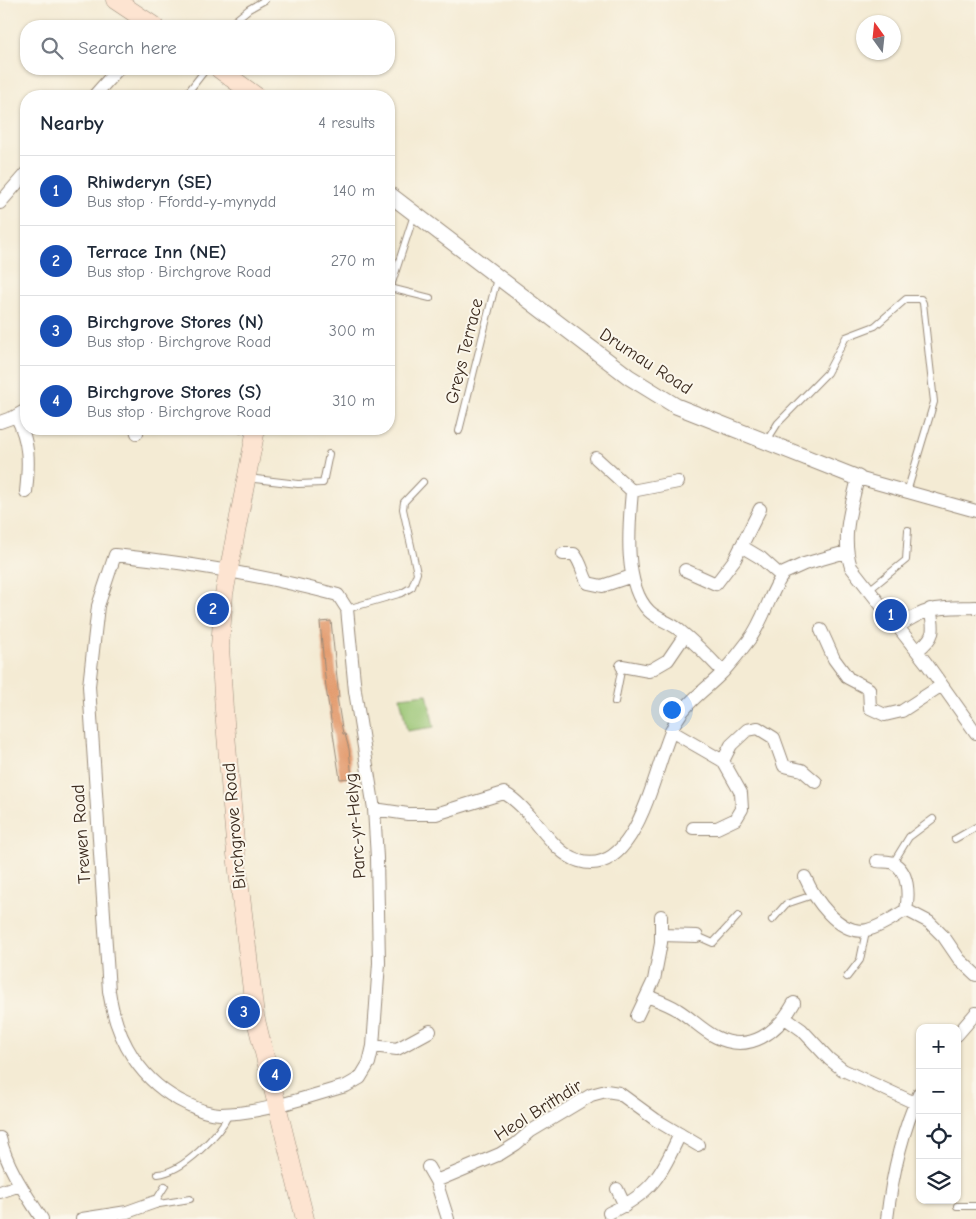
<!DOCTYPE html>
<html lang="en">
<head>
<meta charset="utf-8">
<style>
  :root { --surface:#fff; --page:#f6f6f7; --text:#1f2937; --muted:#747a83; --line:#e0e1e3; --accent:#0b8043 }
  body { margin:0; font-family:"Comic Neue",sans-serif; background:var(--page); color:var(--text) }
  .controls { position:absolute; right:15px; bottom:15px; display:grid; overflow:hidden; border-radius:10px; box-shadow:0 1px 4px #0004 }
  .controls button { width:45px; height:45px; display:grid; place-items:center; padding:0; border:0; border-bottom:1px solid var(--line); background:var(--surface); color:var(--text); font:25px sans-serif }
  .compass { position:absolute; left:856px; top:15px; width:45px; height:45px; border-radius:50%; background:var(--surface); box-shadow:0 1px 4px #0004; rotate:345deg }
  .you { position:absolute; left:671px; top:709px; width:18px; height:18px; margin:-12px; border:4px solid #fff; border-radius:50%; background:#1a73e8; box-shadow:0 0 0 8px #1a73e833 }
  .badge { display:grid; place-items:center; width:32px; height:32px; border-radius:50%; background:var(--accent); color:#fff; font-size:16px; font-weight:700 }
  .pin { position:absolute; translate:-50% -50%; border:2px solid #fff; box-shadow:0 1px 5px #0006 }
  .list { margin:0; padding:0; list-style:none }
  h2 { display:flex; justify-content:space-between; align-items:center; height:65px; margin:0; padding:0 20px; font-size:21px }
  h2 small { font-size:16px; font-weight:400; color:var(--muted) }
  .list li { display:grid; grid-template-columns:32px 1fr auto; gap:15px; align-items:center; box-sizing:border-box; height:70px; padding:0 20px; border-top:1px solid var(--line) }
  .list b { display:block; font-size:19px; white-space:nowrap }
  .list p { margin:0; font-size:16px; white-space:nowrap; color:var(--muted) }
  .list em { font-size:16px; font-style:normal; color:var(--muted) }
  .icon { flex:none; width:28px; height:28px; fill:none; stroke:currentColor; stroke-width:2; stroke-linecap:round; stroke-linejoin:round }
  .map { position:relative; flex:none; width:976px; height:1219px; overflow:hidden }
  .search { position:absolute; background:var(--surface); box-shadow:0 1px 4px #0004; left:20px; top:20px; width:375px; height:55px; display:flex; align-items:center; gap:12px; box-sizing:border-box; padding:0 18px; border-radius:20px; color:var(--muted); font-size:19px }
  .panel { position:absolute; background:var(--surface); box-shadow:0 1px 4px #0004; left:20px; top:90px; width:375px; height:345px; border-radius:20px }
  .map>svg:first-child { display:block }
  .green { fill:#96c370; stroke:#687647 }
  .building { fill:#e39b6e }
  .lines { fill:none; stroke-linecap:round; stroke-linejoin:round }
  .service-casing { stroke:#988a79; stroke-width:8 }
  .minor-casing { stroke:#988a79; stroke-width:14 }
  .tertiary-casing { stroke:#988a79; stroke-width:17 }
  .secondary-casing { stroke:#988a79; stroke-width:19 }
  .service { stroke:#fff; stroke-width:6 }
  .minor { stroke:#fff; stroke-width:12 }
  .tertiary { stroke:#fff; stroke-width:15 }
  .secondary { stroke:#fde4d1; stroke-width:18 }
  .labels { text-anchor:middle; stroke-width:4; stroke-linejoin:round; paint-order:stroke }
  .street-label { font-size:18px; fill:#3b2a1e; stroke:#fbf7ec }
</style>
</head>
<body>
<div class="map">
<svg width="976" height="1219" viewBox="0 0 976 1219">
  <rect width="100%" height="100%" fill="#fbf7ec"/>
  <filter id="ink" filterUnits="userSpaceOnUse"><feTurbulence type="fractalNoise" baseFrequency=".02" numOctaves="2"/><feDisplacementMap in="SourceGraphic" scale="10" xChannelSelector="R" yChannelSelector="G"/><feConvolveMatrix kernelMatrix="1 2 1 2 8 2 1 2 1" color-interpolation-filters="sRGB"/></filter>
  <filter id="wash" filterUnits="userSpaceOnUse"><feTurbulence type="fractalNoise" baseFrequency=".0096" numOctaves="4" result="noise"/><feDisplacementMap in="SourceGraphic" scale="20" xChannelSelector="R" yChannelSelector="G"/><feGaussianBlur stdDeviation="1.12" result="paint"/><feColorMatrix in="noise" values="0 0 0 0 0 0 0 0 0 0 0 0 0 0 0 0 0 1.4 0 .05"/><feComposite in="paint" operator="in"/></filter>
  <g filter="url(#wash)">
    <rect width="100%" height="100%" fill="#f4ebd4"/>
    <path class="green" d="M 427,694 L 434,727 L 407,731 L 400,697 Z"/>
    <g id="blocks">
      <path class="building" d="M 331,621 L 339,697 L 337,697 L 343,734 L 345,734 L 349,749 L 352,778 L 340,779 L 326,688 L 320,622 Z"/>
    </g>
  </g>
  <g filter="url(#ink)">
    <use href="#blocks" fill-opacity="0" stroke="#988a79" stroke-width="1"/>
    <g class="lines">
      <defs>
        <path id="service" d="M 228,26 L 249,9 L 265,0
          M 185,96 L 206,69
          M 390,288 L 430,298
          M 389,292 L 414,215
          M 241,429 L 255,433
          M 459,431 L 497,278
          M 766,442 L 778,423 L 827,373 L 846,337 L 875,326 L 906,299 L 921,299 L 923,303 L 934,402 L 907,492
          M 247,478 L 298,484 L 323,483 L 329,454
          M 869,590 L 906,560 L 908,530
          M 347,609 L 402,593 L 412,587 L 417,573 L 403,509 L 404,502 L 423,482
          M 615,702 L 622,666
          M 955,839 L 976,827
          M 893,863 L 909,837 L 933,819
          M 772,920 L 786,904 L 813,895
          M 697,936 L 713,943 L 738,916
          M 847,977 L 860,960 L 866,931
          M 158,1174 C 183,1172 219,1135 229,1114
          M 155,1202 L 165,1186
          M 153,1205 L 190,1199
          M 957,1206 L 976,1206"/>
        <path id="minor" d="M 94,96 L 118,69
          M 0,203 L 26,173
          M 16,416 C 30,442 29,463 26,492
          M 0,422 L 14,417 L 26,410
          M 136,429 L 137,433
          M 596,458 L 632,491 L 678,482
          M 632,491 C 629,525 623,585 649,611 C 657,619 669,622 678,629 C 694,642 709,657 723,672
          M 976,511 L 858,478 C 851,508 841,537 851,567 L 927,664 L 976,733
          M 741,546 L 761,558 L 781,576
          M 563,554 L 574,554 C 582,563 582,573 588,583 L 602,586 L 632,576
          M 115,555 C 190,563 266,576 338,595 L 347,609 L 355,691 L 374,809 L 377,858 L 379,963 L 373,1046 L 369,1063 L 360,1078 L 346,1086 C 305,1097 262,1114 220,1114 C 208,1114 198,1109 187,1104 C 141,1083 116,1040 109,991 L 89,686 L 98,606 Z
          M 685,570 L 716,584 L 735,559 L 760,509
          M 898,627 C 929,605 940,608 976,607
          M 821,630 L 834,659 L 848,678 L 869,689 L 870,708 L 885,715 L 902,711 L 942,685
          M 917,651 C 935,637 935,631 930,609
          M 622,666 L 649,671 L 668,660 L 685,635
          M 671,731 L 723,761 L 741,793 L 742,809 L 736,819 L 717,828 L 693,828
          M 723,761 L 731,745 L 747,730 L 758,728 L 774,738 L 784,766 L 802,770 L 816,782
          M 374,809 L 408,814 L 436,814 L 504,793 C 532,808 550,852 579,861 C 640,880 656,756 676,721 C 688,700 707,689 723,672 C 732,662 741,651 749,640 C 765,619 769,593 784,573 L 804,564 L 846,552
          M 805,877 C 814,898 839,936 867,930 C 881,927 894,917 906,910 C 909,895 909,871 893,863 C 889,861 882,862 877,861
          M 906,910 L 929,922 L 944,937 L 959,959 L 976,975
          M 661,935 L 697,936
          M 647,996 C 657,1000 669,1004 678,1010 C 691,1018 702,1030 716,1037 C 750,1054 778,1032 794,1003
          M 637,1016 L 654,980 L 661,943 L 661,916
          M 785,1018 L 802,1030 L 829,1059 L 843,1070 L 915,1103
          M 957,1035 L 976,1013
          M 373,1046 L 397,1049 L 430,1031
          M 0,1138 C 7,1168 26,1194 42,1219
          M 428,1167 L 436,1181 L 448,1219
          M 436,1181 L 500,1154 L 516,1144 L 531,1131 L 591,1095 L 606,1091 L 619,1093 L 656,1120 L 698,1145
          M 617,1189 L 625,1206
          M 0,1192 L 20,1185
          M 609,1213 C 652,1193 660,1177 680,1134
          M 82,1219 L 127,1212 L 155,1202
          M 887,1219 C 892,1176 902,1131 920,1092"/>
        <path id="tertiary" d="M 389,194 L 629,377 L 676,406 L 858,478"/>
        <path id="secondary" d="M 115,0 L 154,26
          M 219,69 L 256,96
          M 256,429 L 224,594 L 220,647 L 224,710 L 236,854 L 255,1016 L 305,1219"/>
      </defs>
      <use href="#service" class="service-casing"/>
      <use href="#minor" class="minor-casing"/>
      <use href="#tertiary" class="tertiary-casing"/>
      <use href="#secondary" class="secondary-casing"/>
      <use href="#service" class="service"/>
      <use href="#minor" class="minor"/>
      <use href="#tertiary" class="tertiary"/>
      <use href="#secondary" class="secondary"/>
    </g>
  </g>
  <g class="labels">
    <g class="street-label">
      <text transform="translate(464 351) rotate(-76)" y="6">Greys Terrace</text>
      <text transform="translate(646 361) rotate(33)" y="6">Drumau Road</text>
      <text transform="translate(234 826) rotate(-95)" y="6">Birchgrove Road</text>
      <text transform="translate(355 826) rotate(-95)" y="6">Parc-yr-Helyg</text>
      <text transform="translate(81 834) rotate(-94)" y="6">Trewen Road</text>
      <text transform="translate(538 1110) rotate(-32)" y="6">Heol Brithdir</text>
    </g>
  </g>
</svg>
<div class="controls">
<button>+</button>
<button>−</button>
<button><svg class="icon" aria-label="locate" viewBox="0 0 24 24"><circle cx="12" cy="12" r="6"/><path d="M12 2v4M12 18v4M2 12h4M18 12h4"/></svg></button>
<button><svg class="icon" aria-label="layers" viewBox="0 0 24 24"><path d="M12 4l9 5-9 5-9-5zM3 14l9 5 9-5"/></svg></button>
</div>
<svg class="compass" viewBox="-18 -18 36 36"><path d="M0-13l5 13h-10z" fill="#e53935"/><path d="M0 13l5-13h-10z" fill="#747a83"/></svg>
<div class="you"></div>
<div class="pin badge" style="left:891px;top:615px;background:#1a4fb4">1</div>
<div class="pin badge" style="left:213px;top:609px;background:#1a4fb4">2</div>
<div class="pin badge" style="left:244px;top:1012px;background:#1a4fb4">3</div>
<div class="pin badge" style="left:275px;top:1075px;background:#1a4fb4">4</div>
<div class="search"><svg class="icon" aria-label="search" viewBox="0 0 24 24"><circle cx="10" cy="10" r="6"/><path d="M15 15l6 6"/></svg>Search here</div>
<section class="panel">
<h2>Nearby<small>4 results</small></h2>
<ul class="list">
<li><span class="badge" style="background:#1a4fb4">1</span><div><b>Rhiwderyn (SE)</b><p>Bus stop · Ffordd-y-mynydd</p></div><em>140 m</em></li>
<li><span class="badge" style="background:#1a4fb4">2</span><div><b>Terrace Inn (NE)</b><p>Bus stop · Birchgrove Road</p></div><em>270 m</em></li>
<li><span class="badge" style="background:#1a4fb4">3</span><div><b>Birchgrove Stores (N)</b><p>Bus stop · Birchgrove Road</p></div><em>300 m</em></li>
<li><span class="badge" style="background:#1a4fb4">4</span><div><b>Birchgrove Stores (S)</b><p>Bus stop · Birchgrove Road</p></div><em>310 m</em></li>
</ul>
</section>
</div>
</body>
</html>
